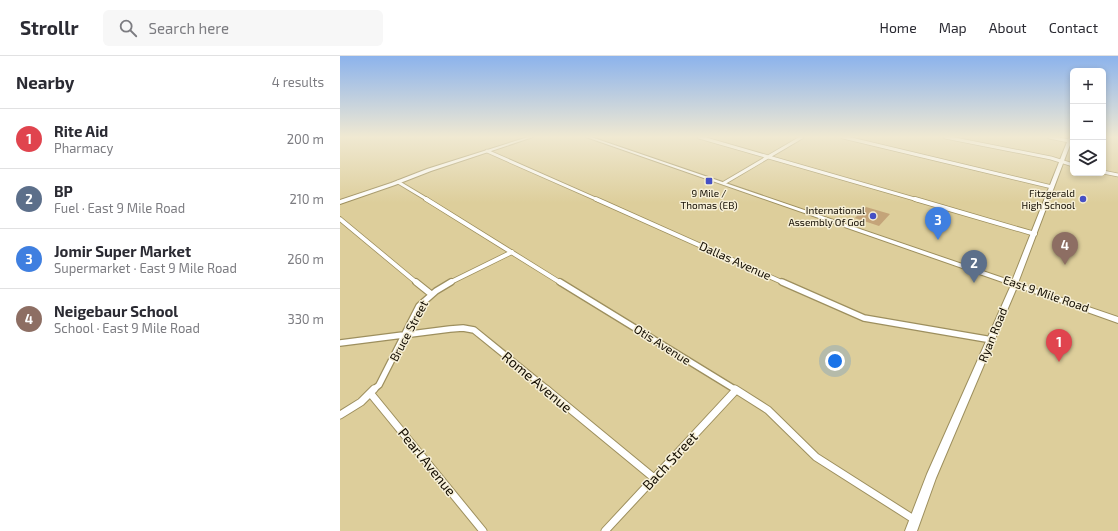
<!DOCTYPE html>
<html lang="en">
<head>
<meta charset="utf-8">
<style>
  :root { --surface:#fff; --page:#f7f7f7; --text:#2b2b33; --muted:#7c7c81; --line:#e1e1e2; --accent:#d93025 }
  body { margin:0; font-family:"Exo 2",sans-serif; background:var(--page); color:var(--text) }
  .controls { position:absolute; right:12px; top:12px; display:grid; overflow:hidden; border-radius:6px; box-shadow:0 2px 6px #0003 }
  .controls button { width:36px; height:36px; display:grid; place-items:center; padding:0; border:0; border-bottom:1px solid var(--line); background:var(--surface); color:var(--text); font:20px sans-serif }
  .you { position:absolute; left:495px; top:305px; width:14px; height:14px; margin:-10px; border:3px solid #fff; border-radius:50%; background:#1a73e8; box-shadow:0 0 0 6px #1a73e833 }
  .badge { display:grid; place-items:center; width:26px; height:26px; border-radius:50%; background:var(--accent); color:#fff; font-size:13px; font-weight:700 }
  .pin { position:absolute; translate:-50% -33px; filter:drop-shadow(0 1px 2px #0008) }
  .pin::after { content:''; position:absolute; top:21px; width:14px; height:12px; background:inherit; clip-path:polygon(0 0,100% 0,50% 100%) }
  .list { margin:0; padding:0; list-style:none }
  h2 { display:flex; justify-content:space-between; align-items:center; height:52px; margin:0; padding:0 16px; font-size:17px }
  h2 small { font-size:13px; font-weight:400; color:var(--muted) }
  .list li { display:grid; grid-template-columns:26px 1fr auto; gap:12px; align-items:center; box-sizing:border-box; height:60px; padding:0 16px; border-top:1px solid var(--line) }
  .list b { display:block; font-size:15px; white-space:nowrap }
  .list p { margin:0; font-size:13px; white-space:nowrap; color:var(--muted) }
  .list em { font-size:13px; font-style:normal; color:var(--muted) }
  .icon { flex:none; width:22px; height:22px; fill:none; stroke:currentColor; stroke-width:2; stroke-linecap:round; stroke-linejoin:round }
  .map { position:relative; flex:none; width:778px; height:475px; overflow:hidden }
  header { display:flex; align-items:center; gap:24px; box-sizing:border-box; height:56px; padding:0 20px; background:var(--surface); border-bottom:1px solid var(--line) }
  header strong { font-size:19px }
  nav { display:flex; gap:22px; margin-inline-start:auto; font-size:14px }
  .search { width:280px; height:36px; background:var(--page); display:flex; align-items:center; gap:10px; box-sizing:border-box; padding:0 14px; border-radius:6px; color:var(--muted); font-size:15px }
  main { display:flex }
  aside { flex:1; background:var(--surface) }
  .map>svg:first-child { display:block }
  .building { fill:#c4a479 }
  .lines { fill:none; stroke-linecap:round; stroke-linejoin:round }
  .street-far3-casing { stroke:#9d8f5e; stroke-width:4.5 }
  .street-far2-casing { stroke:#9d8f5e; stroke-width:5.5 }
  .street-far1-casing { stroke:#9d8f5e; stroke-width:8 }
  .street-casing { stroke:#9d8f5e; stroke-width:9 }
  .secondary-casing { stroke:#9d8f5e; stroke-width:2 }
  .street-far3 { stroke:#fff; stroke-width:3 }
  .street-far2 { stroke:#fff; stroke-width:4 }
  .street-far1 { stroke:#fff; stroke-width:5.5 }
  .street { stroke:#fff; stroke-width:7 }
  .secondary { fill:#fff; fill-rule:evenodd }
  .poi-dot { fill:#4650c5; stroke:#f6efd6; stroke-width:1.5 }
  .labels { text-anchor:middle; stroke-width:3; stroke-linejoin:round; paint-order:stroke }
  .far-poi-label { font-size:10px; fill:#120c00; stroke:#f6efd6; text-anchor:end }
  .street-label { font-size:12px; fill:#120c00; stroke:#f6efd6 }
  .near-street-label { font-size:14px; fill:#120c00; stroke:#f6efd6 }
</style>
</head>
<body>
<header>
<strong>Strollr</strong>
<div class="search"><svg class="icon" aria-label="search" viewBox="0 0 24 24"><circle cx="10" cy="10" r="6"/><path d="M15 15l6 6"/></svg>Search here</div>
<nav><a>Home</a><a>Map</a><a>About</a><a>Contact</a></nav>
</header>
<main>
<aside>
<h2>Nearby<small>4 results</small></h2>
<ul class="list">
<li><span class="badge" style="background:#e0444e">1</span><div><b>Rite Aid</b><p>Pharmacy</p></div><em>200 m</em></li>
<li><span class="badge" style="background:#5c6f8a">2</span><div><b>BP</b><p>Fuel · East 9 Mile Road</p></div><em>210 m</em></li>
<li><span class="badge" style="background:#3f7fe0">3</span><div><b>Jomir Super Market</b><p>Supermarket · East 9 Mile Road</p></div><em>260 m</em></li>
<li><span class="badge" style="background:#8d6e63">4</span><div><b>Neigebaur School</b><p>School · East 9 Mile Road</p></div><em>330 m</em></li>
</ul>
</aside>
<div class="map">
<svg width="778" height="475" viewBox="0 0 778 475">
  <rect width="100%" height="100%" fill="#ddce9b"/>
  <path class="building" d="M 526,151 L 550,158 L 539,170 L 515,162 Z"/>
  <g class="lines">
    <defs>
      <path id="street-far3" d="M 359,81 L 578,144
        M 503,81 L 712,131
        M 605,81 L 711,102 L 733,109
        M 709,81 L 729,85
        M 147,95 L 258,144
        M 763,116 L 778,119
        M 58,126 L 88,144
        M 384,127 L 462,81"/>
      <path id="street-far2" d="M 86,143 L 221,227
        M 256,143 L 444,227
        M 575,143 L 695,178
        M 0,163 L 77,227
        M 109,227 L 172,196"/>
      <path id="street-far1" d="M 76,226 L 91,238
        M 220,226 L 396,334
        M 442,226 L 524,262 L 652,284
        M 0,287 L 110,273 L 123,272 L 134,274 L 208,334
        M 33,334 L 39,329 L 79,250 L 96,235 L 111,226"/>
      <path id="street" d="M 206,333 L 314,422
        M 395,333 L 428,354 L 476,401 L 575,464
        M 31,338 L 143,475
        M 0,359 L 21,346 L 34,333
        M 265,475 L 396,334"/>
      <path id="secondary" d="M 188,81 L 193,81 L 91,115 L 55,129 L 0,148 L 0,144 L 51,127 L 87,113 Z
        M 246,81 L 251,81 L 672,225 L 729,81 L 733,81 L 678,227 L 778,261 L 778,267 L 677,231 L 596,422 L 577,475 L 565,475 L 587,418 L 671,229 Z"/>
    </defs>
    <use href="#street-far3" class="street-far3-casing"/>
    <use href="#street-far2" class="street-far2-casing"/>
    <use href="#street-far1" class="street-far1-casing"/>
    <use href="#street" class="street-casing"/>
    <use href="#secondary" class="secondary-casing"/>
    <use href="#street-far3" class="street-far3"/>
    <use href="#street-far2" class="street-far2"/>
    <use href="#street-far1" class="street-far1"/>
    <use href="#street" class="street"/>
    <use href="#secondary" class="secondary"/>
  </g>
  <linearGradient id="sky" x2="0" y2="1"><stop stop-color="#8cb3ec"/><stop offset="0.55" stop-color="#f0e9d2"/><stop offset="1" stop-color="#f0e9d2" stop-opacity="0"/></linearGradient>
  <rect width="778" height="147" fill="url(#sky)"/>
  <g class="poi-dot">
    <rect x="365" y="121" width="8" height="8" rx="2"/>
    <circle cx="743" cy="143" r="4"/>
    <circle cx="533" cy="160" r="4"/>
  </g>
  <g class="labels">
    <g class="far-poi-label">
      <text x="369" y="141" text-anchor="middle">9 Mile /<tspan x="369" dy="12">Thomas (EB)</tspan></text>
      <text x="735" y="141">Fitzgerald<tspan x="735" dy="12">High School</tspan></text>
      <text x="525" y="158">International<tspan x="525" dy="12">Assembly Of God</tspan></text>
    </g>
    <g class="street-label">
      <text transform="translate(395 205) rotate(24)" y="4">Dallas Avenue</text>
      <text transform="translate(706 238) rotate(19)" y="4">East 9 Mile Road</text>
      <text transform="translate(69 275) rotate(-62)" y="4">Bruce Street</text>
      <text transform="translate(653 279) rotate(-68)" y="4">Ryan Road</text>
      <text transform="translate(322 289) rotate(32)" y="4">Otis Avenue</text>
    </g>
    <g class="near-street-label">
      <text transform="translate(197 326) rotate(40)" y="5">Rome Avenue</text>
      <text transform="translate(330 405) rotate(-47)" y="5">Bach Street</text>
      <text transform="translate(87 406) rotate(51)" y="5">Pearl Avenue</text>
    </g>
  </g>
</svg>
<div class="controls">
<button>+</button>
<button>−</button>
<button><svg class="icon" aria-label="layers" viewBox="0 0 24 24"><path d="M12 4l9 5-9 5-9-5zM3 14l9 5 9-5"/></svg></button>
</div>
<div class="you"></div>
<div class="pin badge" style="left:719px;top:306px;background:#e0444e">1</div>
<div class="pin badge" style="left:634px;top:227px;background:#5c6f8a">2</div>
<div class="pin badge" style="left:598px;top:184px;background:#3f7fe0">3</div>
<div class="pin badge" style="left:725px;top:209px;background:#8d6e63">4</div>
</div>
</main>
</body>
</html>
